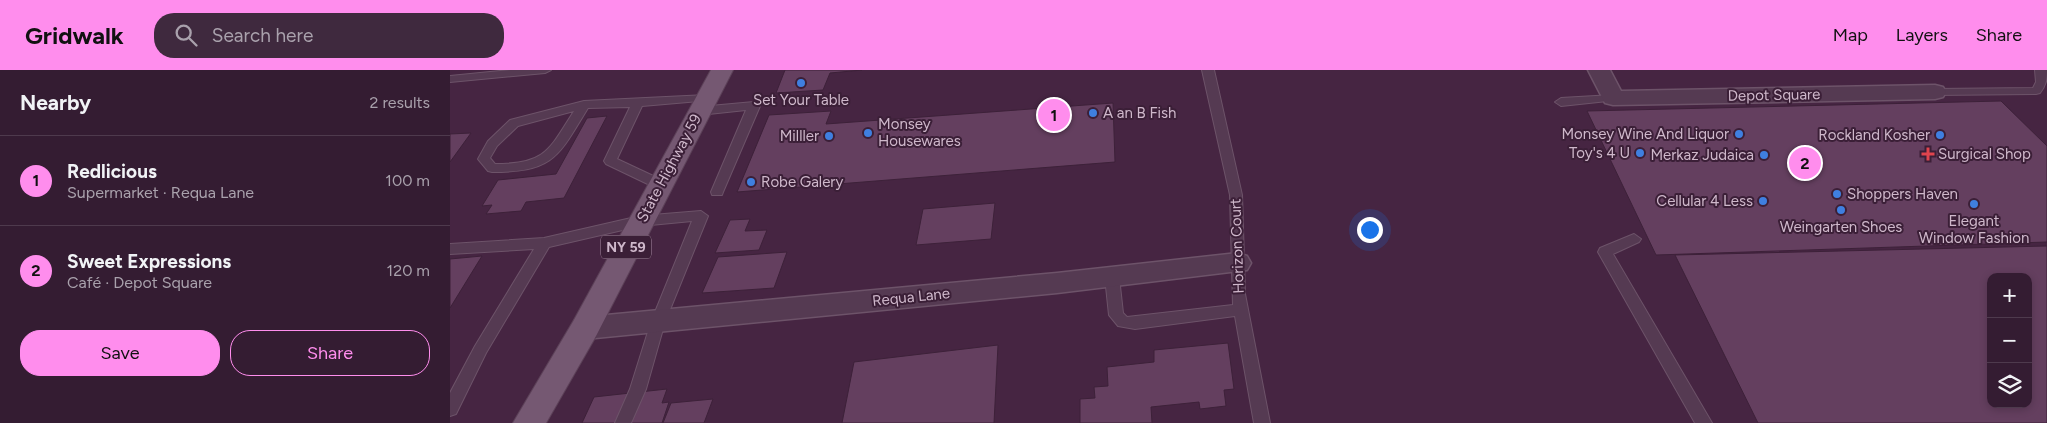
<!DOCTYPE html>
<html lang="en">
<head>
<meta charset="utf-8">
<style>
  :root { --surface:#341c32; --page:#3f293e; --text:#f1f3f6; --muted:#a9a1ac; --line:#4e3a4d; --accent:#ff8ded }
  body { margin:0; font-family:Figtree,sans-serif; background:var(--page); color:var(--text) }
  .controls { position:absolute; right:15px; bottom:15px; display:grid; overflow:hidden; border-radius:10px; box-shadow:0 2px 8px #0003 }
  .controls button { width:45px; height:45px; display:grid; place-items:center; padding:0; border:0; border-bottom:1px solid var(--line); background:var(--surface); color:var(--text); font:25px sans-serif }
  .you { position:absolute; left:919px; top:159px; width:18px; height:18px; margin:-12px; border:4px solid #fff; border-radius:50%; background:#1a73e8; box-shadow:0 0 0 8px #1a73e833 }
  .badge { display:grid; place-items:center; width:32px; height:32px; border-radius:50%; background:var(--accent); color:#111; font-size:16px; font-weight:700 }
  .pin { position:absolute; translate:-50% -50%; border:2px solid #fff; box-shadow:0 1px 5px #0006 }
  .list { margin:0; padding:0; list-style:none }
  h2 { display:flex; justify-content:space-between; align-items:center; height:65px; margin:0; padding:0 20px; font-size:21px }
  h2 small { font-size:16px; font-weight:400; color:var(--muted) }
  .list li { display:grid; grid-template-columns:32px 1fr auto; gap:15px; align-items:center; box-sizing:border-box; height:90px; padding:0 20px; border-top:1px solid var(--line) }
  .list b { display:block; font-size:19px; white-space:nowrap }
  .list p { margin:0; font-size:16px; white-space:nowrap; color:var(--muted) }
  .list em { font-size:16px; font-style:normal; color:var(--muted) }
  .actions { display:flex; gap:10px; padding:15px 20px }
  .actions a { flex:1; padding:11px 0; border:1px solid var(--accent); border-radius:20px; text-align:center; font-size:18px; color:var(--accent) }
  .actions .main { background:var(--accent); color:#111 }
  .icon { flex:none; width:28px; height:28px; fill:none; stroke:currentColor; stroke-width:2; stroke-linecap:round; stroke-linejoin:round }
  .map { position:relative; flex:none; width:1597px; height:353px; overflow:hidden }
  header { display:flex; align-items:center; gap:30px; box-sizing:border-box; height:70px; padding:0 25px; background:var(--accent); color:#111 }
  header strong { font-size:24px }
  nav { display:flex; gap:28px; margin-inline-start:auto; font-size:18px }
  .search { width:350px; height:45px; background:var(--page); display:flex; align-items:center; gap:12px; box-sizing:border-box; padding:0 18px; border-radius:20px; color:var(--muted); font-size:19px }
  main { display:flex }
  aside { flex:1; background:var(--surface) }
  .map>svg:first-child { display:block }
  .building { fill:#643f5f; stroke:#3d2139; fill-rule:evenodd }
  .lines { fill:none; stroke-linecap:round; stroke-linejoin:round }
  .lane-casing { stroke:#6d5369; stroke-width:2 }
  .street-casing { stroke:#6d5369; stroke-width:3 }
  .primary-casing { stroke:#5c4158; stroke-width:2 }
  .lane { fill:#553a52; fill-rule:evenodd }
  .street { fill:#553a52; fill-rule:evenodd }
  .primary { fill:#755872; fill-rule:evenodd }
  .shop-dot { fill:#3f7fe0; stroke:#3b1f37; stroke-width:2 }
  .health-dot { fill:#e0444e; stroke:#3b1f37; stroke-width:2 }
  .labels { text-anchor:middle; stroke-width:4; stroke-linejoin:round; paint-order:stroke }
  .shield { fill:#3b1f37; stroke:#a38a9f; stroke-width:1 }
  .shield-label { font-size:14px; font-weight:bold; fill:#cfb8cb }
  .street-label { font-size:15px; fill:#cfb8cb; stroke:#3b1f37 }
  .poi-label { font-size:15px; fill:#cfb8cb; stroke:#3b1f37; text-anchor:end }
</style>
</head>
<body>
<header>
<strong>Gridwalk</strong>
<div class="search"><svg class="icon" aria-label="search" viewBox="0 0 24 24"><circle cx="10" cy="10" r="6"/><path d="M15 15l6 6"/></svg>Search here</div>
<nav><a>Map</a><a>Layers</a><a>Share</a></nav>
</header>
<main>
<aside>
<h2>Nearby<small>2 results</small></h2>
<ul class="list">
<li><span class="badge">1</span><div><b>Redlicious</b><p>Supermarket · Requa Lane</p></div><em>100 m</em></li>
<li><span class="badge">2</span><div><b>Sweet Expressions</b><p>Café · Depot Square</p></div><em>120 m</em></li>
</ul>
<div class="actions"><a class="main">Save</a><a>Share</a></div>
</aside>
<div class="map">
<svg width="1597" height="353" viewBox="0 0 1597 353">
  <rect width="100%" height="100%" fill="#462542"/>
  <path class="building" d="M 335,0 L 412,0 L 380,3 L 373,20 L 326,23 Z
    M 1551,31 L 1597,76 L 1597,172 L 1206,185 L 1137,41 Z
    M 663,33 L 665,92 L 287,122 L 319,45 L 381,41 L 376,54 Z
    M 157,46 L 114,128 L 76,132 L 71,141 L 36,144 L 42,135 L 32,136 L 48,110 L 106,104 L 137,48 Z
    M 21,63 L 0,92 L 0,64 Z
    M 545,133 L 541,169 L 466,175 L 473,139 Z
    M 300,149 L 295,161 L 317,160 L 309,180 L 265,183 L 280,150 Z
    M 1597,176 L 1597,353 L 1308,353 L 1225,185 ZM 1541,207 L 1578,207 L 1578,334 L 1541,334 Z
    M 337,182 L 324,218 L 252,223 L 268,187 Z
    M 32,186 L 0,238 L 0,189 Z
    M 778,273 L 784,319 L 774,320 L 776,336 L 750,339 L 749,332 L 701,337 L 702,353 L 630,353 L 630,329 L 645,328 L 644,317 L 658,316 L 657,297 L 704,292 L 704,280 Z
    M 548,275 L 544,353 L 392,353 L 404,292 Z
    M 217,319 L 212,333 L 219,332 L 212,353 L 132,353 L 144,327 Z
    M 263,329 L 254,353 L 213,353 L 221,333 Z"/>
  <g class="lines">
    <defs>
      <path id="lane" d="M 60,0 L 101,0 L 95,3 L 0,12 L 0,6 Z
        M 752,0 L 764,0 L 792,125 L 795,224 L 820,353 L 804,353 L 785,246 L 685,259 L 668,256 L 659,245 L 655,207 L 657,203 L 667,203 L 669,207 L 673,243 L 677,247 L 783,235 L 780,125 Z
        M 1585,0 L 1597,0 C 1597,10 1596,15 1590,23 L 1586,24 L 1485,25 L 1479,22 L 1485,19 L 1583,18 L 1586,12 Z
        M 257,25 L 261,26 L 261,30 L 192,36 L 167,89 L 214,111 L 215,114 L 214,117 L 204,117 L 156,94 L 154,91 L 180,37 L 138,38 C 108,87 104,102 42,102 L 38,101 L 28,89 L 38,71 L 60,50 L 134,31 ZM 124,41 C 99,80 96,94 45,94 L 40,88 L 47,76 L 68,56 Z
        M 1163,25 L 1169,28 L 1167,30 L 1111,36 L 1105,32 L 1111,28 Z
        M 304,32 L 310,36 L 273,122 L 272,125 L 262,125 L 261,122 L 296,40 L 249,45 L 243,41 L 249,37 Z
        M 251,141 L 258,146 L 215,252 L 196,319 L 181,353 L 165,353 L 180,319 L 201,252 L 242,151 L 190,156 L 99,177 L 36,283 L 6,344 L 0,346 L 0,323 L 25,276 L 84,179 L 0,184 L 0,174 L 94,168 L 190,146 Z
        M 1184,164 L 1191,169 L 1189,172 L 1163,184 L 1262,353 L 1245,353 L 1148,182 L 1150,178 Z"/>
      <path id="street" d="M 1138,0 L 1160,0 L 1171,21 L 1485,15 L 1493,17 L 1496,22 L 1493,27 L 1485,29 L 1163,35 L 1155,33 Z
        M 788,183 L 797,186 L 801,193 L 797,200 L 607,223 L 135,269 L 125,266 L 121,258 L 125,250 L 135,247 L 607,203 Z"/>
      <path id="primary" d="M 261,0 L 283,0 L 146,266 L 96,353 L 63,353 L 124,250 Z"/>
    </defs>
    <use href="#lane" class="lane-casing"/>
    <use href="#street" class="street-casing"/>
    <use href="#primary" class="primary-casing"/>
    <use href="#lane" class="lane"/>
    <use href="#street" class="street"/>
    <use href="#primary" class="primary"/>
  </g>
  <g class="shop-dot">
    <circle cx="351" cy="13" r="5"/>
    <circle cx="643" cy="43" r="5"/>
    <circle cx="418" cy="63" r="5"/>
    <circle cx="1289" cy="64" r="5"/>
    <circle cx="1490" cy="65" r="5"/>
    <circle cx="379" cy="66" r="5"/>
    <circle cx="1190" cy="83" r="5"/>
    <circle cx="1314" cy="85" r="5"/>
    <circle cx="301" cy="112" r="5"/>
    <circle cx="1387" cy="124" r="5"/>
    <circle cx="1313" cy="131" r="5"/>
    <circle cx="1524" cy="134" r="5"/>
    <circle cx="1391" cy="140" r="5"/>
  </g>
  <path class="health-dot" d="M1475.5 76.5h5v5h5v5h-5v5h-5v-5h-5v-5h5z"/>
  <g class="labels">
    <rect class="shield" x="151" y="165.5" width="50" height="23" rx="4"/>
    <g class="shield-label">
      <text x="176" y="182">NY 59</text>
    </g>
    <g class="street-label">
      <text transform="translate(1324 25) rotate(-1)" y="5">Depot Square</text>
      <text transform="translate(219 98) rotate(-62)" y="5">State Highway 59</text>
      <text transform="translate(787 176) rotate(-92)" y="5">Horizon Court</text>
      <text transform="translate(461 227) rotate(-6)" y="5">Requa Lane</text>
    </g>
    <g class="poi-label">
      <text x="351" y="35" text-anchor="middle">Set Your Table</text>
      <text x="653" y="48" text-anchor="start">A an B Fish</text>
      <text x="428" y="59" text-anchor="start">Monsey<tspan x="428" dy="17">Housewares</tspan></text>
      <text x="1279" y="69">Monsey Wine And Liquor</text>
      <text x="1480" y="70">Rockland Kosher</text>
      <text x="369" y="71">Milller</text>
      <text x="1180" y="88">Toy's 4 U</text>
      <text x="1488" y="89" text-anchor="start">Surgical Shop</text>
      <text x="1304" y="90">Merkaz Judaica</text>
      <text x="311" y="117" text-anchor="start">Robe Galery</text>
      <text x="1397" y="129" text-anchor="start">Shoppers Haven</text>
      <text x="1303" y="136">Cellular 4 Less</text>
      <text x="1524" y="156" text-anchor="middle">Elegant<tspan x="1524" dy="17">Window Fashion</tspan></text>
      <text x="1391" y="162" text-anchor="middle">Weingarten Shoes</text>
    </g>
  </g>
</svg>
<div class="controls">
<button>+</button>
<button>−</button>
<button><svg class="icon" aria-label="layers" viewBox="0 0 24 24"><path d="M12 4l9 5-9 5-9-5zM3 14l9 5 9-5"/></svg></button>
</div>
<div class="you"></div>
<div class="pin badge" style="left:604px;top:45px">1</div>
<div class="pin badge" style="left:1355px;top:93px">2</div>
</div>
</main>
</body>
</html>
